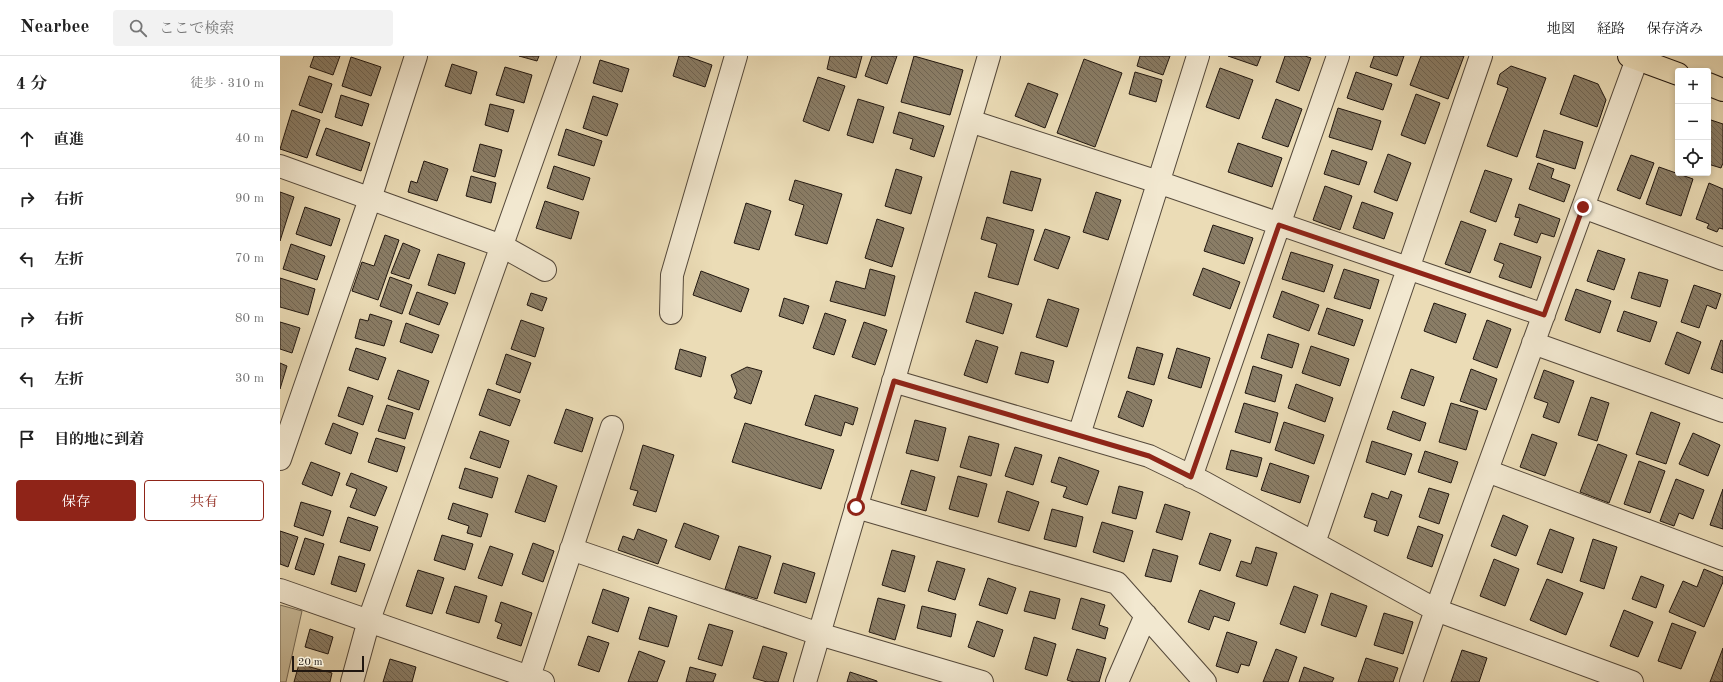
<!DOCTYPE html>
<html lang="ja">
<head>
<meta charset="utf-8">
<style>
  :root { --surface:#fff; --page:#f2f2f2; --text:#222; --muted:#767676; --line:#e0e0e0; --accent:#8f2418 }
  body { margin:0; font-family:"Old Standard TT","Noto Serif JP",serif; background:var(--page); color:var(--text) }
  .controls { position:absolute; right:12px; top:12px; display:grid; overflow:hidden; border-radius:4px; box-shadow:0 2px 6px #0003 }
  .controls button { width:36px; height:36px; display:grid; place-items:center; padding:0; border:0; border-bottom:1px solid var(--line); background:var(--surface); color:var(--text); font:20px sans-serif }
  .scale { position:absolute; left:12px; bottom:10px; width:72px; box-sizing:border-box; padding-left:4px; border:2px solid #211710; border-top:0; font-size:11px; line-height:14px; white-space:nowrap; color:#211710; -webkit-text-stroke:3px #f2e8d0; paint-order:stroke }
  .stop { position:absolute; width:12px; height:12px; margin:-9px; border:3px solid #8f2418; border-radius:50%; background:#fff }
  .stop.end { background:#8f2418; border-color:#fff; box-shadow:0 1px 4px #0008 }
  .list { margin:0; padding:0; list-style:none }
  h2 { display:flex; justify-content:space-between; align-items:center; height:52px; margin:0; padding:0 16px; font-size:17px }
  h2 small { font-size:13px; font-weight:400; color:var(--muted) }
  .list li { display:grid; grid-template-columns:26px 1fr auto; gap:12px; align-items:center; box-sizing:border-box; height:60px; padding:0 16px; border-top:1px solid var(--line) }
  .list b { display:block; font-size:15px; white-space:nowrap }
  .list em { font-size:13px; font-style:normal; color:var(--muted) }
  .actions { display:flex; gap:8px; padding:12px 16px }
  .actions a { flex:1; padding:9px 0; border:1px solid var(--accent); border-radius:4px; text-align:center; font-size:14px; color:var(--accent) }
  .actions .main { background:var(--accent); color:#fff }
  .icon { flex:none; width:22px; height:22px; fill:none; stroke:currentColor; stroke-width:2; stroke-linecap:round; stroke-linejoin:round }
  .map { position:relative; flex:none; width:1443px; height:626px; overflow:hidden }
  header { display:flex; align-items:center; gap:24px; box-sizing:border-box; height:56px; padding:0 20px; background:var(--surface); border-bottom:1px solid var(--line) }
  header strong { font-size:19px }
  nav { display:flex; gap:22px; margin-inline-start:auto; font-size:14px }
  .search { width:280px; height:36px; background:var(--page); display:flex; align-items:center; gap:10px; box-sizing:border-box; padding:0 14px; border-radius:4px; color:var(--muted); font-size:15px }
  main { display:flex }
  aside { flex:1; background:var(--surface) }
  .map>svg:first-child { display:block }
  .green { fill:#c9bb9a; stroke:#756955 }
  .building { fill:url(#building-back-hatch); stroke:#211710 }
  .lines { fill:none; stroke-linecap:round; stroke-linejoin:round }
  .minor-casing { stroke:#54483a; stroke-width:24 }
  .major-casing { stroke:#211710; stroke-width:24 }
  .minor { stroke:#f2e8d0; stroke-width:22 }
  .major { stroke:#ebdcb6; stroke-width:22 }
  .route { stroke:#8f2418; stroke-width:5 }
</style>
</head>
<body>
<header>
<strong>Nearbee</strong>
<div class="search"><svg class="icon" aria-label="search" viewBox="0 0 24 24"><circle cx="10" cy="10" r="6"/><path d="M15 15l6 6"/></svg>ここで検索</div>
<nav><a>地図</a><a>経路</a><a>保存済み</a></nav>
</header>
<main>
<aside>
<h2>4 分<small>徒歩 · 310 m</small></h2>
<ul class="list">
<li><svg class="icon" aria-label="ahead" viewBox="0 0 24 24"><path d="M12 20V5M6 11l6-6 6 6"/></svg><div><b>直進</b></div><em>40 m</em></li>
<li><svg class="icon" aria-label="right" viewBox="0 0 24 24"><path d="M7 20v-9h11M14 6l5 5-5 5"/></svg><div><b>右折</b></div><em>90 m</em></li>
<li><svg class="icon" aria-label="left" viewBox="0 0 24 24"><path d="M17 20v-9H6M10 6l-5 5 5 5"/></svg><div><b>左折</b></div><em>70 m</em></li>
<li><svg class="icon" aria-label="right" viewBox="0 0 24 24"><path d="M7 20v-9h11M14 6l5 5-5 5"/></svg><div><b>右折</b></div><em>80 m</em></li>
<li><svg class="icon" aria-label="left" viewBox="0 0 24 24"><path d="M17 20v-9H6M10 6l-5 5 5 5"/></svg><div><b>左折</b></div><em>30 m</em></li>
<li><svg class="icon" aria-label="arrive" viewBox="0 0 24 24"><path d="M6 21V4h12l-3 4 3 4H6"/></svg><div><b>目的地に到着</b></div></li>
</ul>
<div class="actions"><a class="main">保存</a><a>共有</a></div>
</aside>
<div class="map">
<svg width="1443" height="626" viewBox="0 0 1443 626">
  <defs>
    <pattern id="building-back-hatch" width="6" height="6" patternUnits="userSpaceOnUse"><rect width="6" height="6" fill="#8a7d66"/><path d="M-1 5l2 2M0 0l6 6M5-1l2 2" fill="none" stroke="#706553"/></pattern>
  </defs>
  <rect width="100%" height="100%" fill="#ebdcb6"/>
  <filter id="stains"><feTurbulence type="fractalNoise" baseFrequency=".005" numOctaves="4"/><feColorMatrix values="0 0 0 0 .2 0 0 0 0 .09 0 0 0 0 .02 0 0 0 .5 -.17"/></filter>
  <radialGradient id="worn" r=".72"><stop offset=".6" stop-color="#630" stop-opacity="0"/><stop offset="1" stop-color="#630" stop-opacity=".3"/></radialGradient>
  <path class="green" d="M 0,549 L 22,555 L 6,626 L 0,626 Z"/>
  <path class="building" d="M 34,0 L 60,0 L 53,19 L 30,11 Z
    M 239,0 L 259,0 L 257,5 Z
    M 399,0 L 407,0 L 432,9 L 425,31 L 393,20 Z
    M 550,0 L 582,0 L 576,22 L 547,13 Z
    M 592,0 L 617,0 L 607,28 L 585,20 Z
    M 634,0 L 683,14 L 670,59 L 621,46 Z
    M 860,0 L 890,0 L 883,19 L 857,10 Z
    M 948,0 L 981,0 L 977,10 Z
    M 1005,0 L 1025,0 L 1031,2 L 1019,35 L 996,26 Z
    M 1094,0 L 1124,0 L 1117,20 L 1090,11 Z
    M 1141,0 L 1184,0 L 1168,43 L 1130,29 Z
    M 71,1 L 101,11 L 91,40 L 62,30 Z
    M 804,3 L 842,17 L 815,91 L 777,77 Z
    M 320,4 L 349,13 L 342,36 L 313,27 Z
    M 172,8 L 197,16 L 191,38 L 165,30 Z
    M 1231,10 L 1266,22 L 1237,101 L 1207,90 L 1228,32 L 1217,28 L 1220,18 Z
    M 225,11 L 252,19 L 244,47 L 216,39 Z
    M 940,12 L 973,24 L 959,63 L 926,51 Z
    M 855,16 L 882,24 L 876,46 L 849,38 Z
    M 1076,16 L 1112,28 L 1103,54 L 1067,42 Z
    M 1294,19 L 1318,28 L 1326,44 L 1317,71 L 1280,58 Z
    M 29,20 L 52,28 L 42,57 L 19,49 Z
    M 538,21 L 565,30 L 549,75 L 523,65 Z
    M 748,27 L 778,38 L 765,72 L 735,60 Z
    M 1136,38 L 1160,47 L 1145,88 L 1121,79 Z
    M 61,39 L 89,48 L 82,70 L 55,61 Z
    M 313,40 L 338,48 L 327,80 L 303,72 Z
    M 578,43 L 604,51 L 593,87 L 567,79 Z
    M 996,43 L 1022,53 L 1008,91 L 982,82 Z
    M 210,48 L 234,54 L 228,76 L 205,69 Z
    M 1058,52 L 1101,65 L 1092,94 L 1049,81 Z
    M 12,54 L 40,64 L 27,102 L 0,93 Z
    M 619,56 L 664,70 L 654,101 L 630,93 L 633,83 L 613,77 Z
    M 1428,63 L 1443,68 L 1443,107 L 1441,112 L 1428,108 Z
    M 46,72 L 90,87 L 81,115 L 36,99 Z
    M 286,73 L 322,85 L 314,110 L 278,99 Z
    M 1264,74 L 1303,86 L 1295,113 L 1256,101 Z
    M 958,87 L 1002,102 L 992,131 L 948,116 Z
    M 200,88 L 222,94 L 215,121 L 193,115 Z
    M 1052,94 L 1087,106 L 1079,129 L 1044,118 Z
    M 1108,98 L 1131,107 L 1117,145 L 1094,136 Z
    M 1351,99 L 1374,107 L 1360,143 L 1337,134 Z
    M 144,105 L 168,113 L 157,145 L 128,136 L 131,125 L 137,127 Z
    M 1258,107 L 1274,113 L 1271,122 L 1290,129 L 1284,146 L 1249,133 Z
    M 274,110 L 310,122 L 303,144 L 267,132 Z
    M 1379,111 L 1413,123 L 1401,160 L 1366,148 Z
    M 616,113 L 642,121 L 631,158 L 605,150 Z
    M 1205,114 L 1232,123 L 1216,166 L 1190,156 Z
    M 731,115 L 761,123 L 752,155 L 723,147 Z
    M 191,120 L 216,127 L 211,147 L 186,140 Z
    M 515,124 L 562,138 L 547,188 L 515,179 L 524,149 L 509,144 Z
    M 1429,127 L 1443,133 L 1443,173 L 1439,172 L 1437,176 L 1427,172 L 1429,168 L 1416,163 Z
    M 1045,130 L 1072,140 L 1060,174 L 1033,164 Z
    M 0,136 L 14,141 L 0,185 Z
    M 816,136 L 841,144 L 828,184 L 803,176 Z
    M 265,145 L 299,156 L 291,183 L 256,172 Z
    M 1082,146 L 1113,157 L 1104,183 L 1073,172 Z
    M 466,147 L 491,155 L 479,194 L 454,187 Z
    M 1239,148 L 1280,163 L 1274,181 L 1261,177 L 1257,187 L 1234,179 L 1240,162 L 1235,161 Z
    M 25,151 L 60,163 L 51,190 L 16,178 Z
    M 707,161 L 754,174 L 738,229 L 708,221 L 717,188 L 701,183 Z
    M 597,163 L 624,172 L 612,211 L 585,202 Z
    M 1181,165 L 1206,174 L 1190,217 L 1165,208 Z
    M 933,169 L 973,182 L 964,208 L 924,195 Z
    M 765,173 L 790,181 L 778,213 L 754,204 Z
    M 105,179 L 119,184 L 98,244 L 72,235 L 82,206 L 94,210 Z
    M 123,187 L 140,194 L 129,223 L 111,217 Z
    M 1220,187 L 1261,201 L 1251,232 L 1219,221 L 1224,208 L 1214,204 Z
    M 11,188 L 45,200 L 37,224 L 3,213 Z
    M 1318,194 L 1345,203 L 1334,234 L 1307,225 Z
    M 1011,196 L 1053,209 L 1044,236 L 1002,223 Z
    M 158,198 L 185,207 L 175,238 L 148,229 Z
    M 923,212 L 960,226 L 950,253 L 913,239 Z
    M 590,213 L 615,220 L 605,260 L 550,245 L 556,225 L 585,233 Z
    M 1064,213 L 1099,224 L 1090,253 L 1054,242 Z
    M 421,215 L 469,233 L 461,256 L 413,239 Z
    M 1359,216 L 1388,224 L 1380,251 L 1351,242 Z
    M 110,221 L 132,229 L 122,258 L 100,250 Z
    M 0,222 L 35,233 L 28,259 L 0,251 Z
    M 1414,229 L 1441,238 L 1436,253 L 1427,249 L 1419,272 L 1401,266 Z
    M 1296,233 L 1331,245 L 1320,277 L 1285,264 Z
    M 1002,235 L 1039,249 L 1029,275 L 993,261 Z
    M 137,236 L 168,247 L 159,269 L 129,258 Z
    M 695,236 L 732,248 L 723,278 L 686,266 Z
    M 251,237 L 267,242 L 262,255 L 247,249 Z
    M 504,242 L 529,250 L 523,268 L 499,260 Z
    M 768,243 L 799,253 L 787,291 L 756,281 Z
    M 1154,247 L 1186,258 L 1176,287 L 1144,275 Z
    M 1047,252 L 1083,264 L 1074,290 L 1038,278 Z
    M 1344,255 L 1377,266 L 1370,286 L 1337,275 Z
    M 545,257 L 566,264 L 554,299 L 533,292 Z
    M 90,258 L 112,265 L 104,290 L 75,282 L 80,263 L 88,265 Z
    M 241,264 L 264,272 L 255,301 L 231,293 Z
    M 1207,264 L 1231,273 L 1217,312 L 1193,303 Z
    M 0,266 L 20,272 L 12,297 L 0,293 Z
    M 584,266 L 607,274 L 595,309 L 572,301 Z
    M 126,267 L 159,279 L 152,297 L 120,286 Z
    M 1397,276 L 1421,286 L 1409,318 L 1385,308 Z
    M 988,278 L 1019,288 L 1012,312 L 981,302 Z
    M 696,284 L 718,291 L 707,327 L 684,319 Z
    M 1441,284 L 1443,285 L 1443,317 L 1431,313 Z
    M 1031,290 L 1069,303 L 1060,330 L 1022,317 Z
    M 857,291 L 883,298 L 874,329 L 848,322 Z
    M 76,292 L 106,302 L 98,324 L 69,314 Z
    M 897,292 L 930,302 L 921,332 L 888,322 Z
    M 400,293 L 426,301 L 421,321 L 395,313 Z
    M 741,296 L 774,305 L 768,327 L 735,318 Z
    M 226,298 L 251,307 L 240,337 L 216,328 Z
    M 0,307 L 7,310 L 0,333 Z
    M 973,310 L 1002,319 L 995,346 L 965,337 Z
    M 467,311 L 482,315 L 471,348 L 454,342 L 457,335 L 451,319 Z
    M 1131,313 L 1154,321 L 1144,350 L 1121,342 Z
    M 1191,313 L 1217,323 L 1206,354 L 1180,345 Z
    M 118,314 L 149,325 L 139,354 L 108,343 Z
    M 1264,314 L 1294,325 L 1279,367 L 1263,361 L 1268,347 L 1254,342 Z
    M 1016,328 L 1053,342 L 1045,366 L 1008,352 Z
    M 68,331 L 93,340 L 83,369 L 58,360 Z
    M 208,333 L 240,344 L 230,370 L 199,359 Z
    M 847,335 L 872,344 L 863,371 L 838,361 Z
    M 535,339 L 578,352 L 573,369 L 565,366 L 561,380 L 525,369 Z
    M 1311,341 L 1329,347 L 1317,385 L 1298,379 Z
    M 964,347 L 998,357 L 990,387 L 955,376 Z
    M 1171,347 L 1198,355 L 1186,394 L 1159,386 Z
    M 107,349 L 133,357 L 125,383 L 98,375 Z
    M 286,353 L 313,362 L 302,396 L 274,387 Z
    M 1113,355 L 1146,367 L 1140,385 L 1107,373 Z
    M 1371,356 L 1400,367 L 1386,408 L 1356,398 Z
    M 635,364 L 666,372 L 658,405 L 626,397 Z
    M 1004,366 L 1044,379 L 1034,408 L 995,394 Z
    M 53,367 L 78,377 L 71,398 L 45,388 Z
    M 465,367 L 554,394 L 541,433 L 452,406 Z
    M 200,375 L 229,385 L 220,412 L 190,402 Z
    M 1413,377 L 1440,389 L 1428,420 L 1399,408 Z
    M 1252,378 L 1277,387 L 1265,420 L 1240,411 Z
    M 689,380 L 719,388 L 711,420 L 680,411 Z
    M 96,382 L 125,391 L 117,416 L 88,406 Z
    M 1092,385 L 1132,398 L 1125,419 L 1086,406 Z
    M 1318,388 L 1347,399 L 1329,447 L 1300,436 Z
    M 363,389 L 394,399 L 376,456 L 353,449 L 358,435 L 350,433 Z
    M 735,391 L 762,399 L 753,429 L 725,420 Z
    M 951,394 L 982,402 L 977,421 L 946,413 Z
    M 1145,395 L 1178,406 L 1171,427 L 1138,416 Z
    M 779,401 L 819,415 L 807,449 L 783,441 L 787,431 L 771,426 Z
    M 1359,405 L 1385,415 L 1370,457 L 1344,448 Z
    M 31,406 L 60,417 L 52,440 L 22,428 Z
    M 990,407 L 1029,420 L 1020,447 L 981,434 Z
    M 185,412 L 218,422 L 212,442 L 179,432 Z
    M 631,414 L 655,421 L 646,455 L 621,448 Z
    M 71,417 L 107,431 L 95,460 L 70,451 L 77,433 L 66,429 Z
    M 248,419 L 277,430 L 265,466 L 235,456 Z
    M 678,420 L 707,428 L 698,461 L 669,453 Z
    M 1396,423 L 1424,434 L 1413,463 L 1399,457 L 1394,470 L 1380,465 Z
    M 839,430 L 863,436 L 856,463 L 832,457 Z
    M 1149,432 L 1169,438 L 1159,468 L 1139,461 Z
    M 1443,433 L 1443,473 L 1430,469 Z
    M 727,435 L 759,446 L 749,475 L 718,466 Z
    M 1111,435 L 1122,439 L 1108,480 L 1094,475 L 1097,465 L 1084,461 L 1092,437 L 1108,443 Z
    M 21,446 L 51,455 L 43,480 L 14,470 Z
    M 173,447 L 208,458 L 201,481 L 187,477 L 189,470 L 168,463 Z
    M 885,448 L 910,456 L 902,484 L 876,476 Z
    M 772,453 L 803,461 L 796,491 L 764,483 Z
    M 1223,459 L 1248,470 L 1236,500 L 1211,490 Z
    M 68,461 L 98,471 L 90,495 L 60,486 Z
    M 822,466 L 853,475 L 844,506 L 813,496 Z
    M 404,467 L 439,480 L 430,504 L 395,491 Z
    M 1138,470 L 1163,479 L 1152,511 L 1127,502 Z
    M 358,473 L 387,484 L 378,508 L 338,494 L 343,480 L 354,484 Z
    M 1270,473 L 1294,482 L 1282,517 L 1257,508 Z
    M 0,475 L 18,481 L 8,511 L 0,508 Z
    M 930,477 L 951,484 L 940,515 L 919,508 Z
    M 162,479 L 193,488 L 185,514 L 154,504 Z
    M 25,482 L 44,488 L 34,519 L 15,513 Z
    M 1313,483 L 1337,491 L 1324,533 L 1300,525 Z
    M 253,487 L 274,495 L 263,526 L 242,518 Z
    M 210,490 L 233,498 L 222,530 L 198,522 Z
    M 459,490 L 491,500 L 477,543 L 445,533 Z
    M 976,491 L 997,497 L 987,530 L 956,520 L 961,505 L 971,508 Z
    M 873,493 L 898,500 L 891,526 L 865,520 Z
    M 612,494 L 635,500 L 625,536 L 602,529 Z
    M 59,500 L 85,508 L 76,536 L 51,528 Z
    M 1214,503 L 1239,513 L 1225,550 L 1200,540 Z
    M 657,505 L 685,513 L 675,544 L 648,535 Z
    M 503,507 L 535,517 L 526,547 L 494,537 Z
    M 1424,513 L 1443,521 L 1443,526 L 1424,571 L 1389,556 L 1403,525 L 1417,531 Z
    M 138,514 L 164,522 L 152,558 L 126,550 Z
    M 1361,520 L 1384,529 L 1376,552 L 1352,543 Z
    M 708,522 L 736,532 L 727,558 L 699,549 Z
    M 1267,523 L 1303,537 L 1286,579 L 1250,564 Z
    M 175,530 L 207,540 L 199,567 L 166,557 Z
    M 1014,530 L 1038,539 L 1025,577 L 1000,568 Z
    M 323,533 L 349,542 L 338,576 L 312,567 Z
    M 920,534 L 955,547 L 949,565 L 934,560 L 929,574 L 908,566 Z
    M 750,535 L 780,543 L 775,563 L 744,555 Z
    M 1051,537 L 1087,550 L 1076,581 L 1041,569 Z
    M 598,542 L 625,549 L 615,584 L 589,576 Z
    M 801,542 L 825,549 L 819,569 L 828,572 L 825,583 L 792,573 Z
    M 221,546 L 252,557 L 241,590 L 217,582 L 222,568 L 215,565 Z
    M 642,550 L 676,558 L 671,581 L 637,572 Z
    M 369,551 L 397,560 L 388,591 L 359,583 Z
    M 1344,554 L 1373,566 L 1358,601 L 1330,590 Z
    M 1104,557 L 1133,566 L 1123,598 L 1094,589 Z
    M 697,565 L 723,574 L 714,601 L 688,591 Z
    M 1392,567 L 1416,576 L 1401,613 L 1378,605 Z
    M 429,568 L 453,575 L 442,610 L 418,603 Z
    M 30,573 L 53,581 L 48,598 L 25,591 Z
    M 947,576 L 977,586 L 969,610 L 961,608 L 958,617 L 936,610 Z
    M 308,580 L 329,587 L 319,616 L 298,609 Z
    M 754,581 L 776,588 L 767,620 L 745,613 Z
    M 483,590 L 507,597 L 498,626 L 487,626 L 473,622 Z
    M 1443,592 L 1443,626 L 1430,626 Z
    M 797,593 L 826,602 L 819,626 L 794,626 L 787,624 Z
    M 996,593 L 1017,601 L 1008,626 L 983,626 Z
    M 1182,594 L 1207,602 L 1199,626 L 1171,626 Z
    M 359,595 L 385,605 L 377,626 L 348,626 Z
    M 1086,602 L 1118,612 L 1113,626 L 1078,626 Z
    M 110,603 L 136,611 L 132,626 L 103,626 Z
    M 19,608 L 52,617 L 50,626 L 14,626 Z
    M 410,611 L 436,618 L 433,626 L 406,626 Z
    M 1024,611 L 1054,622 L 1052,626 L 1019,626 Z
    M 570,616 L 597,625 L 597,626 L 567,626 Z"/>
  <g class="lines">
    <defs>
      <path id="minor" d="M 690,65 L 878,126 L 1264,259
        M 0,110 L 222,190 L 265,214
        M 1303,151 L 1443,203
        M 391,257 L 392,219 L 456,0
        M 1253,287 L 1443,355
        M 613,325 L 869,400 L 923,426 L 1156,554 L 1352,626
        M 799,379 L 918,0
        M 0,403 L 90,143 L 136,0
        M 1207,415 L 1443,503
        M 911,421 L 1058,0
        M 576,451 L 837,527 L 925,626
        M 1034,487 L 1201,0
        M 291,493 L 539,578 L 702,626
        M 0,534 L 263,626
        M 249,621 L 332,371
        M 72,626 L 89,564 L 289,0
        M 525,626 L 709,0
        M 837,626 L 866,559
        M 1131,626 L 1156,554 L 1357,3"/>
      <path id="major" d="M 1349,0 L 1398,18
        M 1428,28 L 1443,34"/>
    </defs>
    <use href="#minor" class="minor-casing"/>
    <use href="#major" class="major-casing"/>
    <use href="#minor" class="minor"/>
    <use href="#major" class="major"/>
  </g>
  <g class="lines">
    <path class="route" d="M 576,451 L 614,325 L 869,400 L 911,421 L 999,169 L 1264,259 L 1303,151"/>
  </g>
  <rect width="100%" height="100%" filter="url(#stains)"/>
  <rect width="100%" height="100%" fill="url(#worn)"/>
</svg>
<div class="controls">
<button>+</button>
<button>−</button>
<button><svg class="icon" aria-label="locate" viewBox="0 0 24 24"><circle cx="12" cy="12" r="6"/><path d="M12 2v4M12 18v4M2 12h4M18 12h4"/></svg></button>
</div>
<div class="scale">20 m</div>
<div class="stop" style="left:576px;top:451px"></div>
<div class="stop end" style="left:1303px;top:151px"></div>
</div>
</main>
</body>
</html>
